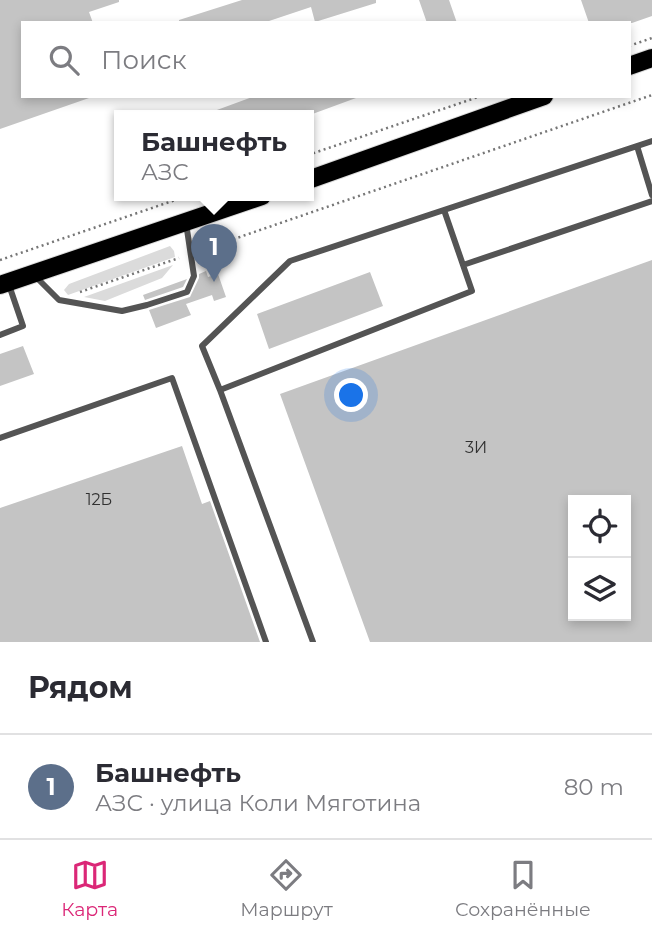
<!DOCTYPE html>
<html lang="ru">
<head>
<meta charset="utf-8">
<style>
  :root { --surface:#fff; --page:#f7f7f7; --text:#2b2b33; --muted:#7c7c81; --line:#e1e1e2; --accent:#db2777 }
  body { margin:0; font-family:Montserrat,sans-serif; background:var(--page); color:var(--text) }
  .controls { position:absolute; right:21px; bottom:21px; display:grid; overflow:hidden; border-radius:0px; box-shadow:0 4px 10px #0003 }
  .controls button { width:63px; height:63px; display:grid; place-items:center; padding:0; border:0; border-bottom:2px solid var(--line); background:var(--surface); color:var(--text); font:35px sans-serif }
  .you { position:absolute; left:352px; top:396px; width:24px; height:24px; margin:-18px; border:5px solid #fff; border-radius:50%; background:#1a73e8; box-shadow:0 0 0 10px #1a73e833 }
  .badge { display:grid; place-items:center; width:46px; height:46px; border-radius:50%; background:var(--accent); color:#fff; font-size:23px; font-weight:700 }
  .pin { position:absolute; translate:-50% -58px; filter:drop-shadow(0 2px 4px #0008) }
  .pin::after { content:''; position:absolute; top:37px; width:24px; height:21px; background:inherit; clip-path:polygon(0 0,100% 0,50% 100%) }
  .popup { position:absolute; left:114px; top:110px; width:200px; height:91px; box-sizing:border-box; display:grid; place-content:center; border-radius:0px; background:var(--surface); filter:drop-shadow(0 2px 5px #0005); font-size:23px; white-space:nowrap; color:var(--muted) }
  .popup b { font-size:26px; color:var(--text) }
  .popup::after { content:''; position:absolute; left:50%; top:100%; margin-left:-14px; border:14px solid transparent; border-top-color:var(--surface) }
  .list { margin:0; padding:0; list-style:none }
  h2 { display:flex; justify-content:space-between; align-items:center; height:91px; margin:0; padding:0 28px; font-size:30px }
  h2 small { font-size:23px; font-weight:400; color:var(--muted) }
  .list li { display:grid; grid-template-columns:46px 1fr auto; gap:21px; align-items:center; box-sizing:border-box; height:105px; padding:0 28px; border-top:2px solid var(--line) }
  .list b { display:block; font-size:26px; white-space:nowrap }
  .list p { margin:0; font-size:23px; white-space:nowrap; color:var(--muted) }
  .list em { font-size:23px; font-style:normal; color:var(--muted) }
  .icon { flex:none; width:38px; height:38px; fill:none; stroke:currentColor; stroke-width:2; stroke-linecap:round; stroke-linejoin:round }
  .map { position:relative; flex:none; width:652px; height:642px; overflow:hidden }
  .search { position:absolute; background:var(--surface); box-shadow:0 4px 10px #0003; left:21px; right:21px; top:21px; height:77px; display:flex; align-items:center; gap:18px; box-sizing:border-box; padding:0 24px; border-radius:0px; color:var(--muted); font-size:26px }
  .sheet { height:196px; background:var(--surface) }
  nav { display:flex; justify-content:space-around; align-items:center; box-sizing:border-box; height:98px; border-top:2px solid var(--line); background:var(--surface); font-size:19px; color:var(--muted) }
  nav a { display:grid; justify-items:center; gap:4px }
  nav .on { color:var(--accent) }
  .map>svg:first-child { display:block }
  .green { fill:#dbdbdb }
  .building { fill:#c4c4c4; fill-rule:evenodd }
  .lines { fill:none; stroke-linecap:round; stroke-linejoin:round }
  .primary-casing { stroke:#dbdbdb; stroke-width:20 }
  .path { stroke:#767676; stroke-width:2.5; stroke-dasharray:2 3.5; stroke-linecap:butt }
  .service { stroke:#545454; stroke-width:6 }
  .primary { stroke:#000; stroke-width:18 }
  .labels { text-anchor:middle; stroke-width:7; stroke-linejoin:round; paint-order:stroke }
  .number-label { font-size:16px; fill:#313131 }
</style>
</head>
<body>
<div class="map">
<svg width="652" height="642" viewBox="0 0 652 642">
  <rect width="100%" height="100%" fill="#fff"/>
  <path class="green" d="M 170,246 L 174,251 L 175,257 L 68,295 L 64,290 L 69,284 Z
    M 173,265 L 162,278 L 105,301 L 84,297 Z"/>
  <path class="building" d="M 0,0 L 119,0 L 119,2 L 89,12 L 93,23 L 23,23 L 23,96 L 89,96 L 89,98 L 0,129 Z
    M 242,0 L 376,0 L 376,3 L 315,22 L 311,7 L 263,23 L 179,23 L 179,20 Z
    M 419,0 L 449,0 L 457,23 L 427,23 Z
    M 581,0 L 652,0 L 652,16 L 632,23 L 589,23 Z
    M 255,96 L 356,96 L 356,98 L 307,116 L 206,116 L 206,114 Z
    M 652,260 L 652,642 L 370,642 L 280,394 ZM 573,500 L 626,500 L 626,616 L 573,616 Z
    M 206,271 L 208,277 L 218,274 L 226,297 L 214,301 L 212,295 L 186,304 L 191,315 L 156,328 L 149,310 L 190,297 L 199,278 L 199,274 Z
    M 370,272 L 383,306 L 269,349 L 257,314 Z
    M 187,279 L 183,287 L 145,300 L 143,295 Z
    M 23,346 L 34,374 L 0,386 L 0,354 Z
    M 182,446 L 202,504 L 210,501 L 260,642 L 0,642 L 0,508 Z"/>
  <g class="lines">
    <defs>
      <path id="primary" d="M 629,66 L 652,58
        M 308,180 L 544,96
        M 0,285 L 262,196"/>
    </defs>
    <use href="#primary" class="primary-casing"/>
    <path class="path" d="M 629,46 L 652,38
      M 308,155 L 481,96
      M 202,250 L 652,95
      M 0,260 L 187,196
      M 80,292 L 179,258"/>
    <path class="service" d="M 637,146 L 652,195
      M 463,265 L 652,201
      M 34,275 L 59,300 L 122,311 L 147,305 L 187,292 L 194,276 L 186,223
      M 0,335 L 23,326 L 9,285
      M 220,390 L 472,291 L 444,210
      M 0,438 L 172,378 L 266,642
      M 313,642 L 220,390 L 202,346 L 290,261 L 652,141"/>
    <use href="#primary" class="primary"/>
  </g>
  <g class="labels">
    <g class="number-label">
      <text x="476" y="453">3И</text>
      <text x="99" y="505">12Б</text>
    </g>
  </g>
</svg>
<div class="controls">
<button><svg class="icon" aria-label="locate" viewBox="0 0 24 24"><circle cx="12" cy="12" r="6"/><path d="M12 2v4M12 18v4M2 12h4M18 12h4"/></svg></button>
<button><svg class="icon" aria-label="layers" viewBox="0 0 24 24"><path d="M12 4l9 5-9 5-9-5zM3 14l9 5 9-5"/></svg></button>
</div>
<div class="you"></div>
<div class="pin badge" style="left:214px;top:282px;background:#5c6f8a">1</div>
<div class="popup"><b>Башнефть</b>АЗС</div>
<div class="search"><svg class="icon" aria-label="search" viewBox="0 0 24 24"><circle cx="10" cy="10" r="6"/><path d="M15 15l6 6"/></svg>Поиск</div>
</div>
<section class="sheet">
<h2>Рядом<small></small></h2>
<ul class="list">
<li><span class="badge" style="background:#5c6f8a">1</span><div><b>Башнефть</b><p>АЗС · улица Коли Мяготина</p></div><em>80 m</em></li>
</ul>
</section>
<nav>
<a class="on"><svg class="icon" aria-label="map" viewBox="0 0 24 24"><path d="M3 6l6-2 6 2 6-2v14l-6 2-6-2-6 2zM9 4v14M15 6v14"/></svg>Карта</a>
<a><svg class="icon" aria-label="directions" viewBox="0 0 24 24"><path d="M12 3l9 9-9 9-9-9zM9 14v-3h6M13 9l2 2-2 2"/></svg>Маршрут</a>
<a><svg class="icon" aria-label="saved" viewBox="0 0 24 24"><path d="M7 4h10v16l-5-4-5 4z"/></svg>Сохранённые</a>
</nav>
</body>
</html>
